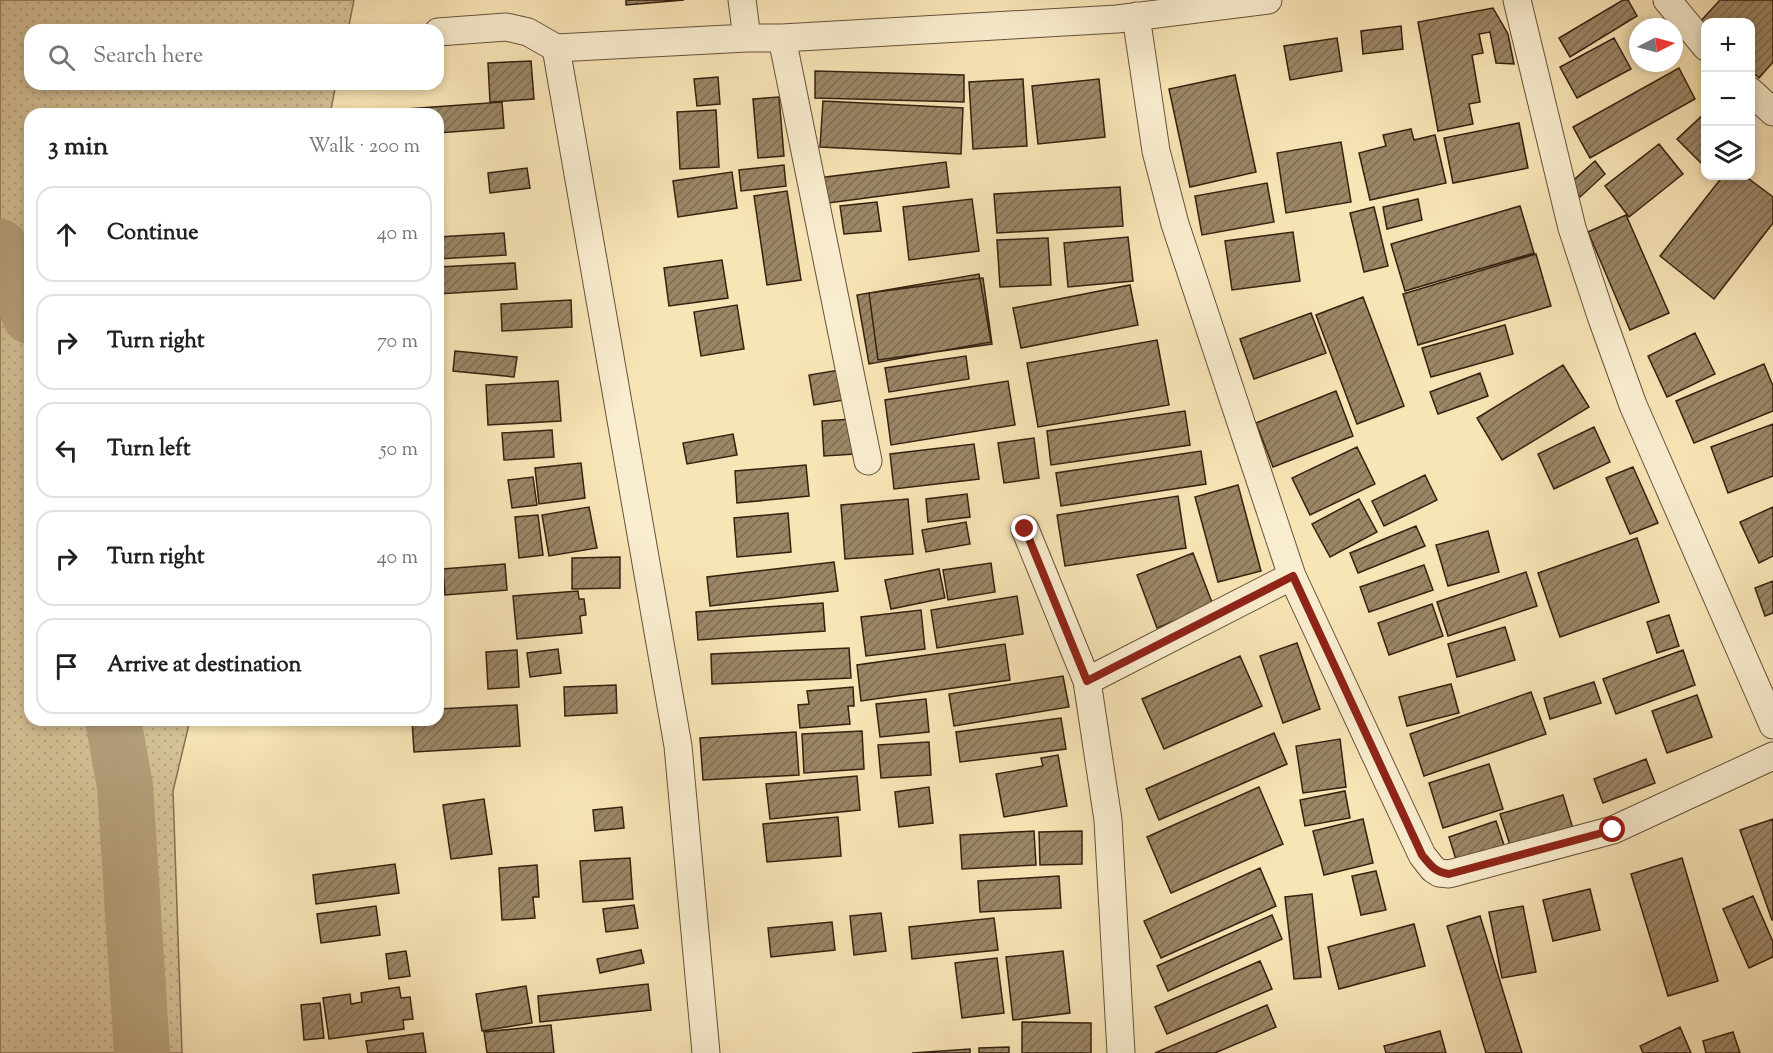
<!DOCTYPE html>
<html lang="en">
<head>
<meta charset="utf-8">
<style>
  :root { --surface:#fff; --page:#f2f2f2; --text:#202124; --muted:#757577; --line:#e0e0e0 }
  body { margin:0; font-family:"Sorts Mill Goudy",serif; background:var(--page); color:var(--text) }
  .controls { position:absolute; right:18px; top:18px; display:grid; overflow:hidden; border-radius:12px; box-shadow:0 3px 9px #0003 }
  .controls button { width:54px; height:54px; display:grid; place-items:center; padding:0; border:0; border-bottom:2px solid var(--line); background:var(--surface); color:var(--text); font:30px sans-serif }
  .compass { position:absolute; left:1629px; top:18px; width:54px; height:54px; border-radius:50%; background:var(--surface); box-shadow:0 3px 9px #0003; rotate:84deg }
  .stop { position:absolute; width:18px; height:18px; margin:-14px; border:4px solid #8f2418; border-radius:50%; background:#fff }
  .stop.end { background:#8f2418; border-color:#fff; box-shadow:0 2px 6px #0008 }
  .list { margin:0; padding:0; list-style:none }
  h2 { display:flex; justify-content:space-between; align-items:center; height:78px; margin:0; padding:0 24px; font-size:26px }
  h2 small { font-size:20px; font-weight:400; color:var(--muted) }
  .list li { display:grid; grid-template-columns:39px 1fr auto; gap:18px; align-items:center; box-sizing:border-box; height:96px; margin:0 12px 12px; padding:0 12px; border:2px solid var(--line); border-radius:18px }
  .list b { display:block; font-size:22px; white-space:nowrap }
  .list em { font-size:20px; font-style:normal; color:var(--muted) }
  .icon { flex:none; width:33px; height:33px; fill:none; stroke:currentColor; stroke-width:2; stroke-linecap:round; stroke-linejoin:round }
  .map { position:relative; flex:none; width:1773px; height:1053px; overflow:hidden }
  .search { position:absolute; background:var(--surface); box-shadow:0 3px 9px #0003; left:24px; top:24px; width:420px; height:66px; display:flex; align-items:center; gap:15px; box-sizing:border-box; padding:0 21px; border-radius:18px; color:var(--muted); font-size:22px }
  .panel { position:absolute; background:var(--surface); box-shadow:0 3px 9px #0003; left:24px; top:108px; width:420px; height:618px; border-radius:18px }
  .map>svg:first-child { display:block }
  .grass { fill:url(#grass-dots); stroke:#867254; stroke-width:1.5 }
  .lines { fill:none; stroke-linecap:round; stroke-linejoin:round }
  .river { stroke:#b6a27d; stroke-width:56 }
  .building { fill:url(#building-hatch); stroke:#36200f; stroke-width:1.5 }
  .street-casing { stroke:#665139; stroke-width:29 }
  .street { stroke:#faeed0; stroke-width:27 }
  .route { stroke:#8f2418; stroke-width:8 }
</style>
</head>
<body>
<div class="map">
<svg width="1773" height="1053" viewBox="0 0 1773 1053">
  <defs>
    <pattern id="grass-dots" width="8" height="8" patternUnits="userSpaceOnUse" patternTransform="scale(1.5)"><rect width="8" height="8" fill="#d7c49a"/><path d="M2 2h.1M6 6h.1" fill="none" stroke="#b9a884" stroke-width="1.8" stroke-linecap="round"/></pattern>
    <pattern id="building-hatch" width="6" height="6" patternUnits="userSpaceOnUse" patternTransform="scale(1.5)"><rect width="6" height="6" fill="#9b8666"/><path d="M-1 1l2-2M0 6l6-6M5 7l2-2" fill="none" stroke="#7f6d52"/></pattern>
  </defs>
  <rect width="100%" height="100%" fill="#f8e5b6"/>
  <filter id="stains"><feTurbulence type="fractalNoise" baseFrequency=".00333" numOctaves="4"/><feColorMatrix values="0 0 0 0 .2 0 0 0 0 .09 0 0 0 0 .02 0 0 0 .5 -.17"/></filter>
  <radialGradient id="worn" r=".72"><stop offset=".6" stop-color="#630" stop-opacity="0"/><stop offset="1" stop-color="#630" stop-opacity=".3"/></radialGradient>
  <path class="grass" d="M 0,0 L 354,0 L 348,30 L 30,30 L 30,84 L 336,84 L 330,114 L 30,114 L 30,720 L 190,720 L 173,791 L 182,1053 L 0,1053 Z"/>
  <g class="lines">
    <path class="river" d="M 0,247 L 30,316
      M 113,720 L 125,786 L 142,1053"/>
  </g>
  <path class="building" d="M 626,0 L 684,0 L 626,5 Z
    M 1623,0 L 1628,0 L 1637,16 L 1570,57 L 1559,38 Z
    M 1720,0 L 1773,0 L 1773,62 L 1759,78 L 1750,70 L 1750,22 L 1706,22 L 1706,30 L 1698,24 Z
    M 1493,8 L 1508,34 L 1514,64 L 1496,63 L 1490,32 L 1479,34 L 1483,53 L 1472,55 L 1480,102 L 1469,104 L 1473,124 L 1438,131 L 1418,22 Z
    M 1401,26 L 1403,49 L 1363,54 L 1361,31 Z
    M 1337,38 L 1342,71 L 1290,80 L 1284,46 Z
    M 1614,38 L 1631,69 L 1577,98 L 1560,67 Z
    M 531,61 L 534,99 L 490,102 L 488,63 Z
    M 1679,68 L 1695,99 L 1590,158 L 1573,127 Z
    M 815,71 L 964,75 L 964,102 L 815,98 Z
    M 1235,75 L 1256,172 L 1190,187 L 1169,89 Z
    M 718,77 L 720,104 L 697,106 L 694,79 Z
    M 1023,79 L 1027,146 L 973,149 L 969,82 Z
    M 1099,79 L 1105,137 L 1038,144 L 1032,86 Z
    M 779,97 L 784,156 L 758,158 L 753,99 Z
    M 823,101 L 963,108 L 961,154 L 820,147 Z
    M 502,102 L 504,128 L 438,133 L 438,114 L 406,114 L 406,109 Z
    M 716,110 L 719,167 L 680,169 L 677,112 Z
    M 1706,112 L 1706,162 L 1703,165 L 1677,139 Z
    M 1519,123 L 1528,168 L 1453,183 L 1444,138 Z
    M 1411,129 L 1414,140 L 1435,135 L 1446,183 L 1370,200 L 1359,153 L 1386,146 L 1383,135 Z
    M 1341,142 L 1351,202 L 1286,213 L 1277,153 Z
    M 1659,144 L 1683,174 L 1629,217 L 1605,186 Z
    M 1595,161 L 1605,174 L 1580,197 L 1569,184 Z
    M 946,162 L 949,187 L 821,204 L 818,178 Z
    M 784,165 L 786,186 L 741,191 L 739,170 Z
    M 527,168 L 530,188 L 490,193 L 488,173 Z
    M 732,172 L 737,208 L 678,217 L 673,181 Z
    M 1723,176 L 1745,176 L 1773,197 L 1773,223 L 1714,299 L 1660,256 Z
    M 1267,183 L 1274,222 L 1202,235 L 1195,196 Z
    M 1120,187 L 1123,226 L 997,233 L 994,194 Z
    M 787,191 L 801,280 L 767,285 L 754,196 Z
    M 972,199 L 979,251 L 909,260 L 903,207 Z
    M 1418,199 L 1422,220 L 1387,229 L 1383,207 Z
    M 877,202 L 881,231 L 844,234 L 840,206 Z
    M 1520,206 L 1534,253 L 1405,291 L 1391,244 Z
    M 1374,207 L 1388,266 L 1364,272 L 1350,213 Z
    M 1626,215 L 1669,313 L 1630,330 L 1588,232 Z
    M 1293,232 L 1300,281 L 1232,290 L 1225,241 Z
    M 504,233 L 506,255 L 438,259 L 438,237 Z
    M 1128,237 L 1133,281 L 1068,287 L 1064,243 Z
    M 1048,238 L 1051,285 L 1000,287 L 997,240 Z
    M 1536,254 L 1551,306 L 1418,345 L 1403,294 Z
    M 722,260 L 728,298 L 669,306 L 664,268 Z
    M 515,263 L 517,289 L 438,294 L 438,267 Z
    M 979,274 L 991,342 L 869,364 L 857,295 Z
    M 983,278 L 992,344 L 878,360 L 869,293 Z
    M 1130,285 L 1138,325 L 1021,348 L 1013,308 Z
    M 1363,297 L 1404,406 L 1357,424 L 1316,315 Z
    M 571,300 L 572,327 L 502,331 L 501,304 Z
    M 737,305 L 744,349 L 701,356 L 694,312 Z
    M 1311,313 L 1326,353 L 1254,379 L 1240,339 Z
    M 1505,325 L 1513,354 L 1431,377 L 1422,348 Z
    M 1695,333 L 1715,374 L 1667,397 L 1648,356 Z
    M 1157,340 L 1169,405 L 1038,427 L 1027,363 Z
    M 455,351 L 517,357 L 514,377 L 453,371 Z
    M 966,356 L 969,379 L 889,392 L 885,368 Z
    M 1764,364 L 1773,386 L 1773,411 L 1694,443 L 1676,401 Z
    M 1563,365 L 1589,407 L 1502,460 L 1477,418 Z
    M 839,370 L 844,400 L 814,405 L 809,375 Z
    M 1480,373 L 1488,396 L 1438,414 L 1430,392 Z
    M 558,381 L 561,421 L 488,425 L 486,385 Z
    M 1008,381 L 1015,425 L 891,445 L 885,400 Z
    M 1336,391 L 1353,436 L 1273,467 L 1256,423 Z
    M 1185,411 L 1190,445 L 1051,465 L 1047,431 Z
    M 853,419 L 855,454 L 824,456 L 822,421 Z
    M 1773,424 L 1773,476 L 1728,493 L 1711,447 Z
    M 1594,427 L 1610,462 L 1554,489 L 1538,454 Z
    M 552,430 L 554,457 L 504,460 L 502,433 Z
    M 733,434 L 737,455 L 687,464 L 683,443 Z
    M 1034,438 L 1039,478 L 1004,483 L 998,443 Z
    M 974,444 L 979,479 L 894,489 L 890,454 Z
    M 1357,447 L 1375,484 L 1310,515 L 1292,478 Z
    M 1201,451 L 1206,484 L 1061,506 L 1056,473 Z
    M 581,463 L 585,498 L 539,504 L 535,468 Z
    M 806,465 L 809,496 L 737,503 L 735,471 Z
    M 1633,467 L 1658,523 L 1630,534 L 1606,478 Z
    M 1425,475 L 1437,500 L 1384,526 L 1372,501 Z
    M 533,477 L 537,505 L 512,508 L 508,480 Z
    M 1238,485 L 1261,571 L 1218,582 L 1195,497 Z
    M 967,494 L 970,517 L 928,522 L 926,499 Z
    M 1178,496 L 1186,548 L 1065,566 L 1057,515 Z
    M 908,499 L 913,554 L 845,559 L 841,505 Z
    M 1359,499 L 1377,532 L 1330,557 L 1312,524 Z
    M 589,507 L 597,548 L 549,556 L 542,515 Z
    M 1773,507 L 1773,556 L 1759,563 L 1740,522 Z
    M 788,513 L 791,552 L 737,557 L 734,518 Z
    M 538,515 L 543,555 L 519,558 L 515,517 Z
    M 966,522 L 970,544 L 926,552 L 922,530 Z
    M 1416,526 L 1425,546 L 1358,573 L 1350,553 Z
    M 1488,531 L 1499,572 L 1448,586 L 1436,545 Z
    M 1637,538 L 1659,602 L 1560,637 L 1538,573 Z
    M 1193,553 L 1213,605 L 1157,628 L 1137,575 Z
    M 620,557 L 620,588 L 572,589 L 572,558 Z
    M 834,562 L 838,591 L 710,606 L 707,577 Z
    M 991,563 L 995,592 L 948,600 L 943,570 Z
    M 505,564 L 507,590 L 445,595 L 443,569 Z
    M 1424,565 L 1433,590 L 1369,612 L 1360,587 Z
    M 939,569 L 945,598 L 891,609 L 885,580 Z
    M 1526,572 L 1537,606 L 1448,636 L 1437,602 Z
    M 1773,581 L 1773,613 L 1765,616 L 1755,588 Z
    M 578,591 L 579,599 L 584,599 L 586,615 L 580,616 L 582,633 L 517,639 L 513,596 Z
    M 1017,596 L 1023,634 L 937,648 L 931,610 Z
    M 823,603 L 825,631 L 698,640 L 696,612 Z
    M 1432,604 L 1443,636 L 1389,655 L 1378,623 Z
    M 921,610 L 925,649 L 866,656 L 861,617 Z
    M 1669,615 L 1679,646 L 1657,653 L 1647,622 Z
    M 1505,627 L 1515,660 L 1457,677 L 1448,644 Z
    M 1297,643 L 1320,709 L 1283,723 L 1260,656 Z
    M 1005,644 L 1010,680 L 861,701 L 857,665 Z
    M 849,648 L 851,678 L 712,684 L 711,654 Z
    M 558,649 L 561,673 L 530,677 L 527,653 Z
    M 517,650 L 519,687 L 488,689 L 486,652 Z
    M 1683,650 L 1695,685 L 1616,714 L 1603,679 Z
    M 1240,656 L 1262,706 L 1164,749 L 1142,699 Z
    M 1063,676 L 1069,707 L 954,726 L 949,694 Z
    M 1594,682 L 1601,703 L 1550,719 L 1544,698 Z
    M 1451,684 L 1459,713 L 1407,726 L 1399,697 Z
    M 616,685 L 617,713 L 565,716 L 564,687 Z
    M 853,687 L 854,706 L 848,706 L 850,724 L 800,728 L 798,705 L 809,704 L 807,691 Z
    M 1531,692 L 1546,734 L 1424,776 L 1410,734 Z
    M 1697,695 L 1712,737 L 1667,753 L 1652,711 Z
    M 926,699 L 929,732 L 880,737 L 876,704 Z
    M 517,705 L 520,746 L 414,752 L 412,720 L 438,720 L 438,709 Z
    M 1061,718 L 1066,749 L 960,762 L 956,732 Z
    M 862,731 L 864,769 L 804,773 L 802,734 Z
    M 796,732 L 799,775 L 703,780 L 700,738 Z
    M 1274,733 L 1287,764 L 1159,820 L 1146,789 Z
    M 1340,739 L 1346,787 L 1303,793 L 1296,746 Z
    M 929,742 L 931,775 L 881,778 L 878,745 Z
    M 1058,755 L 1067,806 L 1004,817 L 996,774 L 1043,766 L 1041,758 Z
    M 1646,759 L 1655,783 L 1603,803 L 1594,779 Z
    M 1489,764 L 1503,809 L 1443,828 L 1429,783 Z
    M 857,776 L 860,810 L 770,819 L 766,784 Z
    M 929,787 L 933,823 L 899,827 L 895,792 Z
    M 1259,787 L 1283,844 L 1171,893 L 1147,837 Z
    M 1345,791 L 1350,818 L 1305,826 L 1300,800 Z
    M 1563,795 L 1573,829 L 1511,848 L 1500,814 Z
    M 484,799 L 492,854 L 451,859 L 443,805 Z
    M 622,807 L 624,828 L 595,831 L 593,810 Z
    M 838,817 L 841,856 L 767,862 L 763,824 Z
    M 1363,819 L 1373,863 L 1324,875 L 1313,831 Z
    M 1773,819 L 1773,920 L 1772,920 L 1740,830 Z
    M 1496,821 L 1505,848 L 1457,863 L 1449,837 Z
    M 1034,831 L 1036,865 L 962,869 L 960,835 Z
    M 1082,831 L 1082,864 L 1040,865 L 1039,832 Z
    M 630,858 L 633,899 L 583,902 L 580,861 Z
    M 1682,858 L 1718,981 L 1668,996 L 1631,874 Z
    M 395,864 L 399,893 L 316,904 L 313,875 Z
    M 537,865 L 539,897 L 533,897 L 535,918 L 502,920 L 499,868 Z
    M 1260,868 L 1276,906 L 1161,958 L 1144,921 Z
    M 1376,871 L 1386,910 L 1361,915 L 1352,876 Z
    M 1059,876 L 1061,908 L 980,912 L 978,881 Z
    M 1590,889 L 1600,930 L 1553,941 L 1543,900 Z
    M 1312,894 L 1321,977 L 1294,979 L 1285,897 Z
    M 1753,896 L 1773,942 L 1773,957 L 1749,968 L 1723,909 Z
    M 634,905 L 638,928 L 606,932 L 603,909 Z
    M 376,906 L 380,935 L 321,943 L 317,914 Z
    M 1523,906 L 1536,972 L 1502,978 L 1489,912 Z
    M 881,913 L 886,951 L 854,955 L 850,916 Z
    M 1272,915 L 1282,939 L 1168,991 L 1157,966 Z
    M 1480,916 L 1522,1053 L 1486,1053 L 1447,926 Z
    M 994,918 L 998,950 L 912,959 L 909,927 Z
    M 832,922 L 835,950 L 771,957 L 768,928 Z
    M 1414,924 L 1425,966 L 1339,989 L 1328,947 Z
    M 641,950 L 644,963 L 600,973 L 597,959 Z
    M 406,951 L 410,976 L 389,979 L 386,954 Z
    M 1063,951 L 1070,1013 L 1013,1020 L 1006,957 Z
    M 997,958 L 1004,1013 L 962,1018 L 955,963 Z
    M 1260,961 L 1272,989 L 1167,1034 L 1155,1007 Z
    M 648,984 L 651,1010 L 540,1022 L 538,996 Z
    M 526,986 L 532,1023 L 482,1031 L 476,994 Z
    M 399,987 L 401,998 L 410,997 L 413,1019 L 403,1020 L 404,1029 L 329,1039 L 323,998 L 350,994 L 351,1004 L 362,1002 L 361,993 Z
    M 320,1003 L 324,1038 L 304,1040 L 301,1005 Z
    M 1267,1005 L 1276,1027 L 1215,1053 L 1155,1053 Z
    M 1022,1022 L 1091,1023 L 1091,1053 L 1022,1053 Z
    M 551,1025 L 554,1053 L 487,1053 L 484,1032 Z
    M 1680,1027 L 1691,1053 L 1643,1053 L 1640,1046 Z
    M 1440,1031 L 1446,1053 L 1386,1053 L 1384,1046 Z
    M 1733,1032 L 1740,1053 L 1706,1053 L 1703,1041 Z
    M 423,1033 L 426,1053 L 368,1053 L 366,1041 Z
    M 1009,1047 L 1009,1053 L 979,1053 L 979,1048 Z
    M 970,1049 L 970,1053 L 912,1053 Z"/>
  <g class="lines">
    <defs>
      <path id="street" d="M 742,0 L 747,38 L 782,38 L 1117,19 L 1268,0
        M 1517,0 L 1572,228 L 1601,316 L 1633,405 L 1773,725
        M 1667,0 L 1706,47
        M 1136,16 L 1156,151 L 1175,224 L 1292,576 L 1422,855 L 1433,869 L 1439,873 L 1449,874 L 1613,830 L 1773,756
        M 438,32 L 506,27 L 528,32 L 556,48 L 747,38
        M 782,38 L 868,461
        M 556,48 L 678,746 L 706,1053
        M 1750,91 L 1773,112
        M 1025,529 L 1087,681 L 1108,820 L 1121,1053
        M 1087,681 L 1292,576"/>
    </defs>
    <use href="#street" class="street-casing"/>
    <use href="#street" class="street"/>
  </g>
  <g class="lines">
    <path class="route" d="M 1025,529 L 1087,681 L 1293,576 L 1422,855 C 1431,866 1435,872 1449,874 L 1613,830"/>
  </g>
  <rect width="100%" height="100%" filter="url(#stains)"/>
  <rect width="100%" height="100%" fill="url(#worn)"/>
</svg>
<div class="controls">
<button>+</button>
<button>−</button>
<button><svg class="icon" aria-label="layers" viewBox="0 0 24 24"><path d="M12 4l9 5-9 5-9-5zM3 14l9 5 9-5"/></svg></button>
</div>
<svg class="compass" viewBox="-18 -18 36 36"><path d="M0-13l5 13h-10z" fill="#e53935"/><path d="M0 13l5-13h-10z" fill="#757577"/></svg>
<div class="stop" style="left:1613px;top:830px"></div>
<div class="stop end" style="left:1025px;top:529px"></div>
<div class="search"><svg class="icon" aria-label="search" viewBox="0 0 24 24"><circle cx="10" cy="10" r="6"/><path d="M15 15l6 6"/></svg>Search here</div>
<section class="panel">
<h2>3 min<small>Walk · 200 m</small></h2>
<ul class="list">
<li><svg class="icon" aria-label="ahead" viewBox="0 0 24 24"><path d="M12 20V5M6 11l6-6 6 6"/></svg><div><b>Continue</b></div><em>40 m</em></li>
<li><svg class="icon" aria-label="right" viewBox="0 0 24 24"><path d="M7 20v-9h11M14 6l5 5-5 5"/></svg><div><b>Turn right</b></div><em>70 m</em></li>
<li><svg class="icon" aria-label="left" viewBox="0 0 24 24"><path d="M17 20v-9H6M10 6l-5 5 5 5"/></svg><div><b>Turn left</b></div><em>50 m</em></li>
<li><svg class="icon" aria-label="right" viewBox="0 0 24 24"><path d="M7 20v-9h11M14 6l5 5-5 5"/></svg><div><b>Turn right</b></div><em>40 m</em></li>
<li><svg class="icon" aria-label="arrive" viewBox="0 0 24 24"><path d="M6 21V4h12l-3 4 3 4H6"/></svg><div><b>Arrive at destination</b></div></li>
</ul>
</section>
</div>
</body>
</html>
